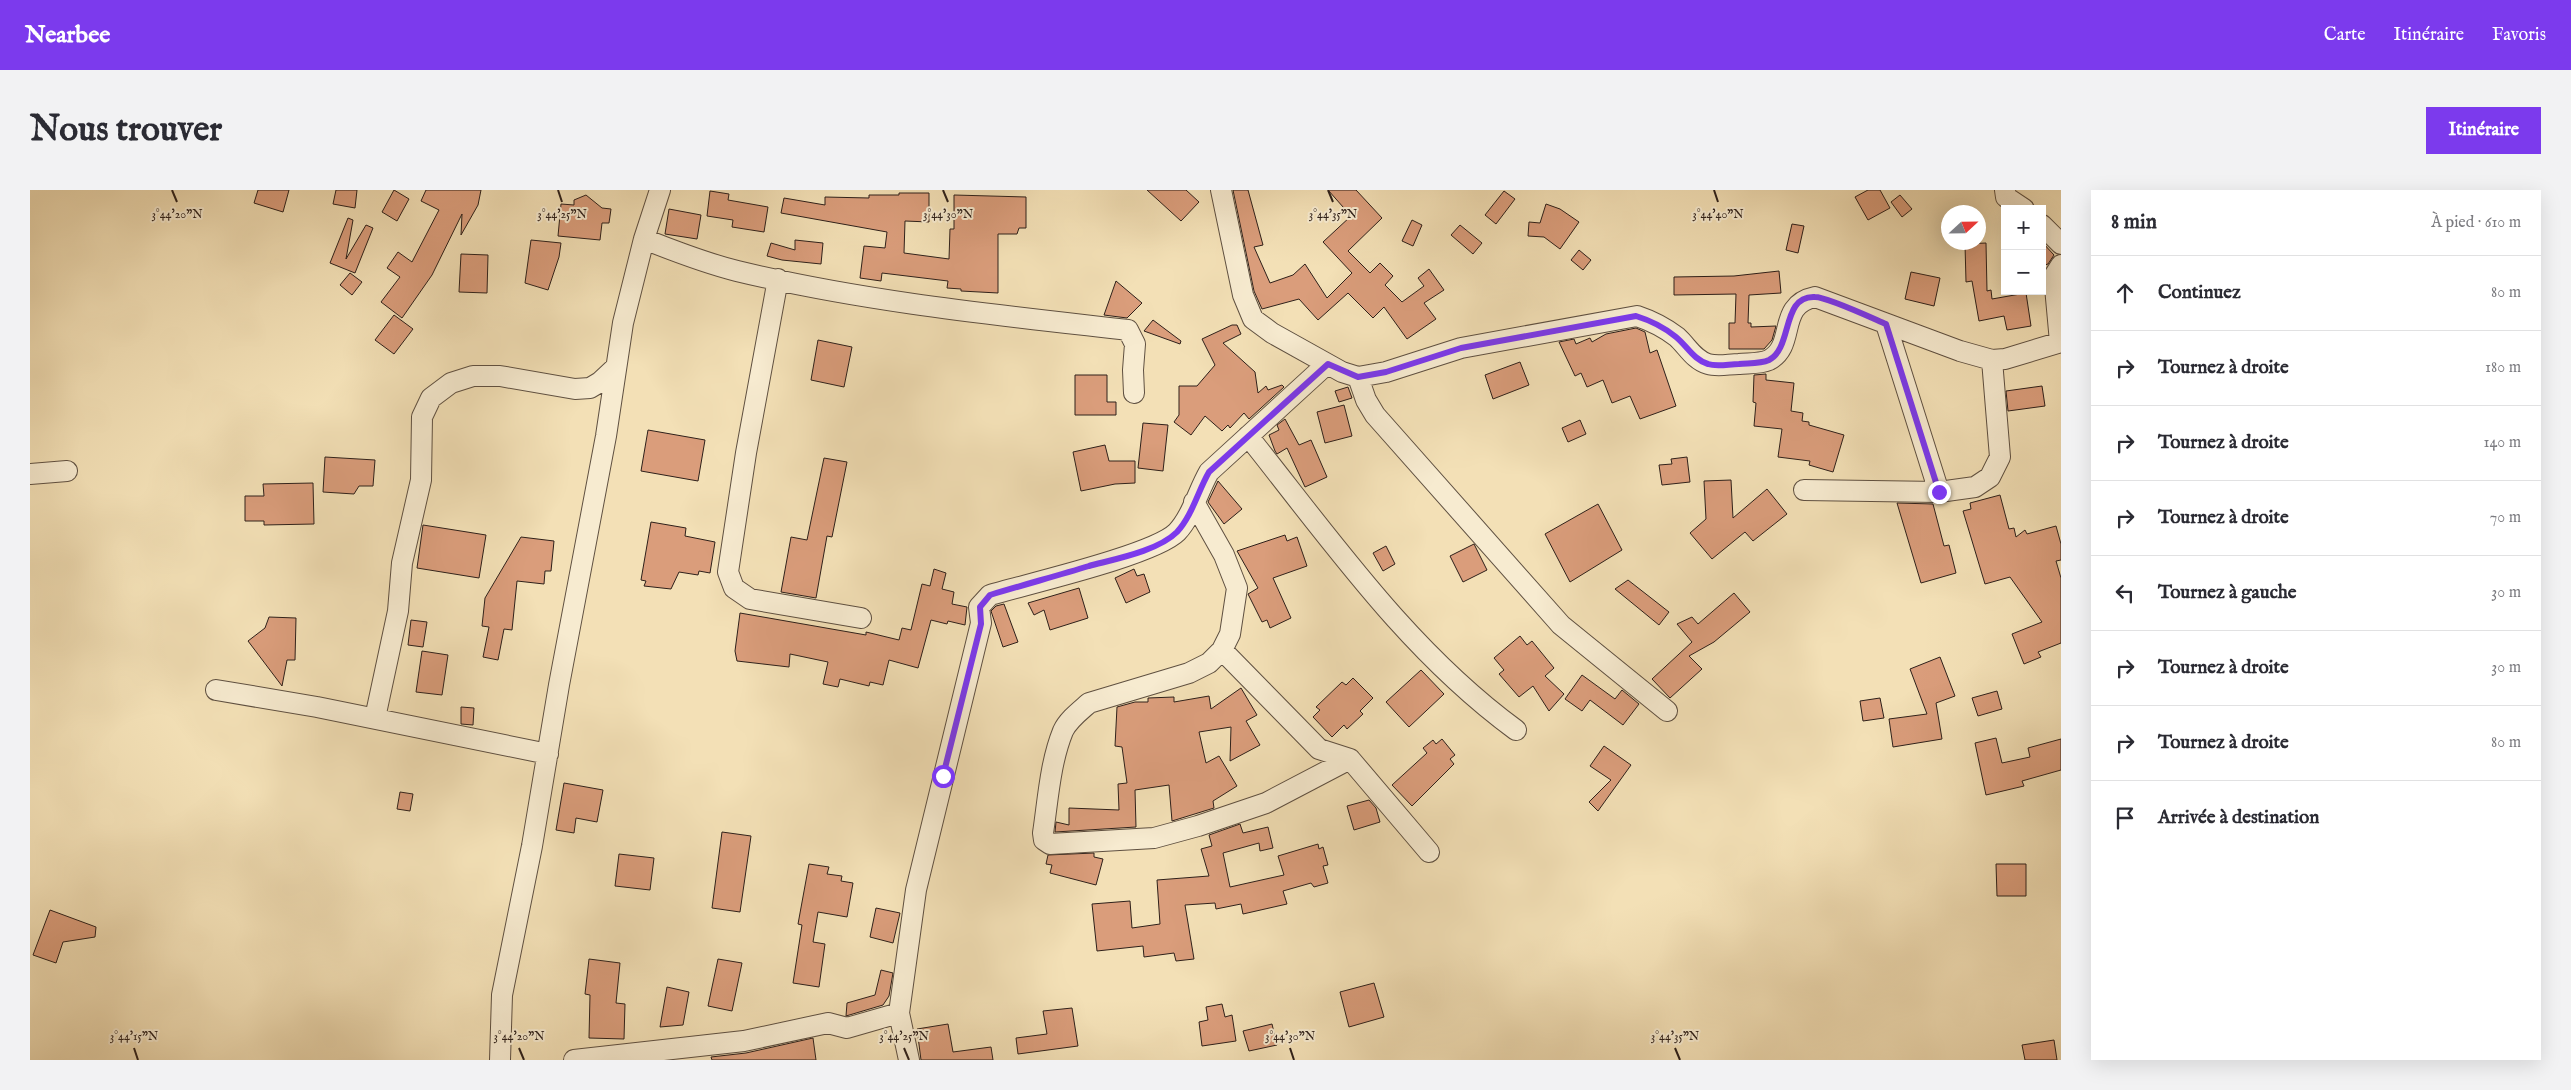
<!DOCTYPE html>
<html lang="fr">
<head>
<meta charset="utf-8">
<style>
  :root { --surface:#fff; --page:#f2f2f3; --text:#2b2b33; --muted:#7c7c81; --line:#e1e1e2; --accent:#7c3aed }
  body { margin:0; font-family:"IM FELL English",serif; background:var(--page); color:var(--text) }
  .controls { position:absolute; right:15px; top:15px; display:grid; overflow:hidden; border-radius:0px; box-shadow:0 5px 20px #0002 }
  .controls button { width:45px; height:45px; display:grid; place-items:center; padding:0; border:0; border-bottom:1px solid var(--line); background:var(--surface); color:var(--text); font:25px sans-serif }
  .compass { position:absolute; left:1911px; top:15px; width:45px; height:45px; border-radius:50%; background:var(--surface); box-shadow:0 5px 20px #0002; rotate:68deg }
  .stop { position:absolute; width:15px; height:15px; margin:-11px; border:4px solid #7c3aed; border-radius:50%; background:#fff }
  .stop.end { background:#7c3aed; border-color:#fff; box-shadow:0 1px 5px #0008 }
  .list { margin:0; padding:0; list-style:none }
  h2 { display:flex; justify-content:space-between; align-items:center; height:65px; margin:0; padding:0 20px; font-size:21px }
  h2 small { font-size:16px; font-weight:400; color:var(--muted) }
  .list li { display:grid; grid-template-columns:32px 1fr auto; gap:15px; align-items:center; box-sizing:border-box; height:75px; padding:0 20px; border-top:1px solid var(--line) }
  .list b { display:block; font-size:19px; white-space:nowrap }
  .list em { font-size:16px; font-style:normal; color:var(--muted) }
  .icon { flex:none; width:28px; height:28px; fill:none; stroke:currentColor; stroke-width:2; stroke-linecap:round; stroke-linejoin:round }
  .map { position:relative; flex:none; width:2031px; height:870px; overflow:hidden; border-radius:0px }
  header { display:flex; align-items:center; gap:30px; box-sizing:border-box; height:70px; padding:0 25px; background:var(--accent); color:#fff }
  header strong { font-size:24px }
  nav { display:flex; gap:28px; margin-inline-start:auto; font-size:18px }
  .intro { display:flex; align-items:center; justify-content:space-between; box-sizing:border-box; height:120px; padding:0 30px }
  h1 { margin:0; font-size:35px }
  .button { padding:12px 22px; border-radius:0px; background:var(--accent); color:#fff; font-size:18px; font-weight:700 }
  main { display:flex; gap:30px; padding:0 30px }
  aside { flex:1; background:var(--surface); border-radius:0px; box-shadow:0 5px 20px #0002 }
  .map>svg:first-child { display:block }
  .building { fill:#da9d7b; stroke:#2e201a }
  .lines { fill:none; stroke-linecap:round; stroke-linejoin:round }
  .minor-casing { stroke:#5f5041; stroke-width:22 }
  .minor { stroke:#f7ebd0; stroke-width:20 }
  .route { stroke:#7c3aed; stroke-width:6 }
  .ticks { fill:none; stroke:#2e201a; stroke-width:2 }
  .ticks-label { font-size:12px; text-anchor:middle; fill:#2e201a; stroke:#f7ebd0; stroke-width:4; stroke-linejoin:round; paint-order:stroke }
</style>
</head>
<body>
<header>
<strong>Nearbee</strong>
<nav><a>Carte</a><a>Itinéraire</a><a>Favoris</a></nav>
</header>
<div class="intro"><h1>Nous trouver</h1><a class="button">Itinéraire</a></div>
<main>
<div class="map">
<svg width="2031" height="870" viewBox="0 0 2031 870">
  <rect width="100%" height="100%" fill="#f3e0b6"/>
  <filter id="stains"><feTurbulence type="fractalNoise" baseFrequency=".004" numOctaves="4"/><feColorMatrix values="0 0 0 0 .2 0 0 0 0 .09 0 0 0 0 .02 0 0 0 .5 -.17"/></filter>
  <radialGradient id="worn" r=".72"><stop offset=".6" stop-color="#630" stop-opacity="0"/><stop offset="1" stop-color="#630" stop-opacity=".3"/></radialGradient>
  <path class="building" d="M 228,0 L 259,0 L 253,22 L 224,13 Z
    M 306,0 L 327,0 L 325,18 L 303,14 Z
    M 364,0 L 379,9 L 367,31 L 352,22 Z
    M 396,0 L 451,0 L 448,15 L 431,45 L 432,24 L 402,85 L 372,128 L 351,112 L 370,87 L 357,78 L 368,62 L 382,72 L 409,20 L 391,11 Z
    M 1117,0 L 1156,0 L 1169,12 L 1151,31 Z
    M 1203,0 L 1218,0 L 1233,55 L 1224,57 L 1240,93 L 1263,85 L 1275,74 L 1297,108 L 1322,83 L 1293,52 L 1321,26 L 1298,0 L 1326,0 L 1352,28 L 1318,61 L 1340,83 L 1350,73 L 1363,86 L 1355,95 L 1372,112 L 1394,96 L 1388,88 L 1399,79 L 1414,100 L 1394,113 L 1406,129 L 1377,149 L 1354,117 L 1343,128 L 1318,103 L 1288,130 L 1269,109 L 1232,119 L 1224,101 Z
    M 1838,0 L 1850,0 L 1860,18 L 1838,30 L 1825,7 Z
    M 680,1 L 699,4 L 698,10 L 738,17 L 734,42 L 702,37 L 703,30 L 677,26 Z
    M 1474,1 L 1485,9 L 1466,34 L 1455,25 Z
    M 869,3 L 899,3 L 899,32 L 875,31 L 874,63 L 919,69 L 920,39 L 924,39 L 924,5 L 996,7 L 996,38 L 989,38 L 987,44 L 968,44 L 968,103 L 931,101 L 931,99 L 917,98 L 918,91 L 852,83 L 851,91 L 830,88 L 834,56 L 855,58 L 857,42 L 751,23 L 754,8 L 795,15 L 795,7 L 839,8 L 839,5 L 869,5 Z
    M 556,5 L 572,18 L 581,19 L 579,33 L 572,33 L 570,50 L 528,46 L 531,14 L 544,15 L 544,10 Z
    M 1870,5 L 1882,19 L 1872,27 L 1861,12 Z
    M 1516,14 L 1530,19 L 1549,32 L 1530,59 L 1514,47 L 1498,46 L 1499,32 L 1510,33 Z
    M 639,19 L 671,25 L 667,49 L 635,44 Z
    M 318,28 L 323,30 L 316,69 L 336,35 L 343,38 L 325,83 L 300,73 Z
    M 1382,30 L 1392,35 L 1383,56 L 1372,51 Z
    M 1762,34 L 1774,36 L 1768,63 L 1756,60 Z
    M 1430,35 L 1452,53 L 1443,64 L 1421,45 Z
    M 501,50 L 531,53 L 529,67 L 518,100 L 495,93 Z
    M 765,50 L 793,53 L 791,74 L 752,70 L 737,66 L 741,53 L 765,60 Z
    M 2012,52 L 2024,65 L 2018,74 L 2012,76 Z
    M 1956,53 L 1957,101 L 1961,100 L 1962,109 L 1996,103 L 2001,136 L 1977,140 L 1974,126 L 1949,131 L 1942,91 L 1936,92 L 1935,54 Z
    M 1549,60 L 1561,70 L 1553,80 L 1541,70 Z
    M 431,64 L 458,65 L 457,103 L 429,102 Z
    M 1749,81 L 1751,103 L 1719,105 L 1718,133 L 1721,133 L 1721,137 L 1746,136 L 1742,150 L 1734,159 L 1699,159 L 1699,133 L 1705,133 L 1706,104 L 1644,105 L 1644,87 L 1704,86 Z
    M 1881,82 L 1910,88 L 1904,116 L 1875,109 Z
    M 320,83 L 332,92 L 322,105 L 310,95 Z
    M 1086,91 L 1112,113 L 1097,128 L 1074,125 Z
    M 364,125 L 383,139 L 364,164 L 345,150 Z
    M 1123,130 L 1151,151 L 1150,154 L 1114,141 Z
    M 1202,135 L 1207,135 L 1211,144 L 1193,153 L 1225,182 L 1228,203 L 1236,196 L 1238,200 L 1252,195 L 1254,197 L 1219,229 L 1214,223 L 1200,238 L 1198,235 L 1192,241 L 1175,226 L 1161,245 L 1144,232 L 1149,225 L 1149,196 L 1167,196 L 1185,175 L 1172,149 Z
    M 1606,138 L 1615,142 L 1620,163 L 1627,160 L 1646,216 L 1610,229 L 1600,206 L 1582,213 L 1573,190 L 1557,197 L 1551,183 L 1545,186 L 1529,152 L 1544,149 L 1546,154 L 1560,148 L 1562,152 L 1576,144 Z
    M 788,150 L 822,157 L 814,197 L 781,190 Z
    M 1490,172 L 1499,195 L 1463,209 L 1455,185 Z
    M 1736,184 L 1736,190 L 1764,193 L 1761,221 L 1773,223 L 1772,231 L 1779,232 L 1779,235 L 1814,245 L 1803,282 L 1779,275 L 1780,271 L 1748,267 L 1752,239 L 1724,236 L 1726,213 L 1723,212 L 1724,185 Z
    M 1045,185 L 1077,185 L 1077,212 L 1086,212 L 1086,225 L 1045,225 Z
    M 2012,196 L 2015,216 L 1978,221 L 1976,201 Z
    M 1318,197 L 1322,208 L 1309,212 L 1305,201 Z
    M 1314,215 L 1322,246 L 1295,253 L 1287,222 Z
    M 1255,229 L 1269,255 L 1281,250 L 1297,287 L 1275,297 L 1257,258 L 1247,264 L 1245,261 L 1239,245 L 1249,240 L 1247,235 Z
    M 1550,230 L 1556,244 L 1538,252 L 1532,238 Z
    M 1113,233 L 1138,235 L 1133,281 L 1108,278 Z
    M 618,240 L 675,250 L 668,291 L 611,281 Z
    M 1075,255 L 1079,271 L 1105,271 L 1105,293 L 1085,294 L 1051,301 L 1043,262 Z
    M 295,267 L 345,270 L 343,296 L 329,296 L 324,304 L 293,302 Z
    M 1657,267 L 1660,292 L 1632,295 L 1629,275 L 1642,274 L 1641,269 Z
    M 794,268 L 817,272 L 802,347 L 797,346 L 786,408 L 751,402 L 761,347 L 777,350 Z
    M 1701,290 L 1703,328 L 1737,299 L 1757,324 L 1723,351 L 1715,342 L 1682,369 L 1660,343 L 1676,329 L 1674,291 Z
    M 1188,291 L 1212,319 L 1194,334 L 1178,312 Z
    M 283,293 L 284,334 L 234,335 L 234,331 L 215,331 L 215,306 L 234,306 L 233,294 Z
    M 1970,305 L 1979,339 L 1984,338 L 1986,347 L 1995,340 L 1997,344 L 2026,336 L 2031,354 L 2031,370 L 2026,371 L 2031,388 L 2031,453 L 2008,462 L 2011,467 L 1994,474 L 1982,444 L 2012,432 L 1980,387 L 1955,394 L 1933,321 L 1941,319 L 1940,313 Z
    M 1867,313 L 1903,314 L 1914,356 L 1919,355 L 1926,383 L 1891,393 Z
    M 1568,314 L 1592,360 L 1540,392 L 1515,344 Z
    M 621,332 L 656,338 L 655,346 L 685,352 L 680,383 L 669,381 L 668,385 L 649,382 L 641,399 L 614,396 L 616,391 L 611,390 Z
    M 393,335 L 456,345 L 449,388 L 387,378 Z
    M 1255,345 L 1257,351 L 1267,347 L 1277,376 L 1243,388 L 1261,428 L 1240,438 L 1237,430 L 1232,432 L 1218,404 L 1228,398 L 1207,361 Z
    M 491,347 L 524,351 L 521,381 L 515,381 L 514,394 L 487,391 L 482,440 L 474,439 L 468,470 L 453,467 L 459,437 L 452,436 L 455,408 Z
    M 1444,354 L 1457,380 L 1433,392 L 1420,366 Z
    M 1356,356 L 1365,374 L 1353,381 L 1343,363 Z
    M 904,379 L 916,383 L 912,399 L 924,402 L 922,414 L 937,417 L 935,435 L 918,431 L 917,434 L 901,430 L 888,478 L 859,470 L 853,495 L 840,492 L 839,496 L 810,489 L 808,497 L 793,494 L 798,472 L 760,464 L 759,477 L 707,471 L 705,461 L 710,423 L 836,445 L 836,442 L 869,450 L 872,438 L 881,440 L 892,394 L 900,396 Z
    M 1104,379 L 1107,386 L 1114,384 L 1120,402 L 1096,413 L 1085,388 Z
    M 1598,390 L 1639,422 L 1629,435 L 1585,399 Z
    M 1049,398 L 1058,428 L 1020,440 L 1014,420 L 1004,425 L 998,413 Z
    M 1704,403 L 1720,422 L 1684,452 L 1659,466 L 1672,479 L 1640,508 L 1622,489 L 1662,452 L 1647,434 L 1662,427 L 1668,434 Z
    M 974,414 L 988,452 L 973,457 L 961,421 L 966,416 Z
    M 239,427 L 266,428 L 265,470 L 257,470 L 252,496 L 218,451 L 235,438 Z
    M 381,430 L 397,432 L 393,457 L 378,455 Z
    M 1490,446 L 1497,455 L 1502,451 L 1524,478 L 1515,486 L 1534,504 L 1519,521 L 1503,496 L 1489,507 L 1469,484 L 1474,480 L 1464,468 Z
    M 392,461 L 418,465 L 412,505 L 386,502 Z
    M 1910,467 L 1925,506 L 1906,513 L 1912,549 L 1863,557 L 1859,529 L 1897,524 L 1880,479 Z
    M 1391,480 L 1414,504 L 1379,537 L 1356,512 Z
    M 1552,485 L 1585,509 L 1592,500 L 1609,514 L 1593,535 L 1560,510 L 1552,521 L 1535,509 Z
    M 1323,488 L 1343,508 L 1330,521 L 1333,524 L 1317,539 L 1314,535 L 1302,547 L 1283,527 L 1290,520 L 1286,517 L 1312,492 L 1316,495 Z
    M 1211,498 L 1227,525 L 1216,531 L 1230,555 L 1200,571 L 1201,537 L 1169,542 L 1176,573 L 1189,566 L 1207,596 L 1183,611 L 1184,618 L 1142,631 L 1139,595 L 1105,600 L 1106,637 L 1025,642 L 1026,632 L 1039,635 L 1039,618 L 1089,620 L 1088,594 L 1097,593 L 1092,557 L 1085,556 L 1087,517 L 1105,512 L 1118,512 L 1118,508 L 1144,507 L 1144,512 L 1179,506 L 1181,519 Z
    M 1967,501 L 1972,519 L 1948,526 L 1942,508 Z
    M 1850,508 L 1854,528 L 1833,531 L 1830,511 Z
    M 431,517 L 444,518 L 443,535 L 431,534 Z
    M 1966,548 L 1972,573 L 2000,567 L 1998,558 L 2031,549 L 2031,580 L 1992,591 L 1994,596 L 1956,605 L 1945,553 Z
    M 1412,549 L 1425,565 L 1420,569 L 1424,574 L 1382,616 L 1362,595 L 1397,563 L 1393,558 L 1403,550 L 1406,554 Z
    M 1574,556 L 1601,575 L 1568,621 L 1559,612 L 1581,590 L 1560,576 Z
    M 534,593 L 573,600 L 567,632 L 546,628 L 544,643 L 526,640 Z
    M 370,602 L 383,604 L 380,621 L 367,619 Z
    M 1339,610 L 1346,618 L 1350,632 L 1324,640 L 1317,616 Z
    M 1210,634 L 1213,643 L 1238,637 L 1243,658 L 1230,661 L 1229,653 L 1193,663 L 1200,697 L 1254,685 L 1248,666 L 1288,654 L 1289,659 L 1293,657 L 1298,675 L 1293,676 L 1298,693 L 1284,697 L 1281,693 L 1253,701 L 1257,714 L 1213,724 L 1211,714 L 1186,719 L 1185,713 L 1155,715 L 1164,769 L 1146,771 L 1144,763 L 1114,767 L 1113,756 L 1067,761 L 1062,714 L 1100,711 L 1102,738 L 1130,734 L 1127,690 L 1179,686 L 1171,659 L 1182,656 L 1179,645 Z
    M 692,642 L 721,646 L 710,722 L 682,718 Z
    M 1064,663 L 1064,667 L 1073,669 L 1066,695 L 1020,683 L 1022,675 L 1016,674 L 1018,665 Z
    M 589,664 L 624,668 L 620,700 L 585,696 Z
    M 779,674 L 799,677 L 797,684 L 812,686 L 811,691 L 823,693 L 817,727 L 788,722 L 783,752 L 795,754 L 789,797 L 763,793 L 772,735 L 768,734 Z
    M 1966,674 L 1996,674 L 1996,706 L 1967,706 Z
    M 846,718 L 870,723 L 863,753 L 840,747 Z
    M 20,720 L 66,737 L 65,747 L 33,752 L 26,773 L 3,765 Z
    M 559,769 L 590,773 L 586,813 L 595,814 L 594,849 L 559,848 L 560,805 L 555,804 Z
    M 688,769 L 712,773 L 702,821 L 678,816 Z
    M 851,780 L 863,783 L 859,806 L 853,815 L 816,826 L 817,813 L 845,805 Z
    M 1344,793 L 1354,827 L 1319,837 L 1310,802 Z
    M 637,797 L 659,802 L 653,835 L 630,837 Z
    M 1192,814 L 1195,827 L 1202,825 L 1206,851 L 1172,856 L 1169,832 L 1178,830 L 1176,817 Z
    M 1042,818 L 1048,856 L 988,864 L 986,848 L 1017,844 L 1013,821 Z
    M 918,834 L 923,862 L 961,857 L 963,870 L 891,870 L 887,839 Z
    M 1242,834 L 1247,855 L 1219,861 L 1213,841 Z
    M 783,848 L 786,870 L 682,870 L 681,867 L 716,863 Z
    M 2024,850 L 2027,870 L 1995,870 L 1992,855 Z"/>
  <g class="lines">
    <defs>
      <path id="minor" d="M 1191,0 L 1213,105 L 1223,129 L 1242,143 L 1312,182 L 1328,187 L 1356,182 L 1431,158 L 1607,126 C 1622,131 1634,137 1647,147 C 1657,156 1664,170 1678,174 C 1688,177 1699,174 1709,174 C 1718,173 1730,174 1739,170 C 1767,155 1746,115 1785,107 L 1930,161 L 1962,170 L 1975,169 L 2031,152
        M 1975,0 L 1976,7 L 1994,19
        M 2012,35 L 2031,54
        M 614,49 C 644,61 675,73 707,81 C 835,112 967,125 1098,140 L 1105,154 L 1103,180 L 1104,203
        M 748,89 L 716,263 L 698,382 L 704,398 L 720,409 L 831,428
        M 1856,134 L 1909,302
        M 2030,152 L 2024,86 L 2031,75
        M 1328,187 L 1336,210 L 1345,225 L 1531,435 L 1637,521
        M 1218,246 C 1301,350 1378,461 1486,540
        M 0,284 L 37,281
        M 1774,300 L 1909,302 L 1945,297 L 1960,287 L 1970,267 L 1962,170
        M 1164,312 L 1194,365 L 1207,398 L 1200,444 L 1192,460 L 1179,473 L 1159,483 L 1059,513 C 1050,521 1038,530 1033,541 C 1020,573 1018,610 1013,643 L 1014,650 L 1020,654 L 1124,648 L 1168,636 L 1236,613 L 1320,569
        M 1192,460 L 1289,559 L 1320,569 L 1399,662
        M 186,500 L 287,517 L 518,564
        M 345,528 L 368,421 L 372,373 L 391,290 L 392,227 L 401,208 L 421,193 L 443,186 L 470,186 L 545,199 L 560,198 L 570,192 L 586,177
        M 869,823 L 886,700 L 951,433 L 949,417 L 960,405 C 997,394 1124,365 1147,342 C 1162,326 1168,301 1179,282 L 1297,174
        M 470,870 L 472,805 L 502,656 L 529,495 L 576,246 L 593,133 L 614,49 L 630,0
        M 544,870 L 714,851 L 798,833 L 817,838 L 869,823 L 879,870"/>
    </defs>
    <use href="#minor" class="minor-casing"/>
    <use href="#minor" class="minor"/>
  </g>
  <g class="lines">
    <path class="route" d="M 913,586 L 951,434 L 950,417 L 960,405 C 993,395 1026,386 1059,376 C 1085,369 1128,361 1147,342 C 1162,326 1168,301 1179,282 L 1298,174 L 1328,187 L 1356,182 L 1431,158 L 1606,126 C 1622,131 1634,137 1646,147 C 1657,156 1664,170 1678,174 C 1687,177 1699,174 1709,174 C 1718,173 1730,174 1739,170 C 1763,158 1751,105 1785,107 C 1797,107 1842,128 1856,134 L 1909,302"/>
  </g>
  <path class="ticks" d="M 142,0 L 147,12M 528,0 L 532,12M 913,0 L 918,12M 1298,0 L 1303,12M 1684,0 L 1688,12M 104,858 L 108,870M 489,858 L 494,870M 874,858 L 879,870M 1260,858 L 1264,870M 1645,858 L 1650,870"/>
  <g class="ticks-label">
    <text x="147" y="28">3°44'20"N</text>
    <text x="532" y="28">3°44'25"N</text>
    <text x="918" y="28">3°44'30"N</text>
    <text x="1303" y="28">3°44'35"N</text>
    <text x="1688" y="28">3°44'40"N</text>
    <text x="104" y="850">3°44'15"N</text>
    <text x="489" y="850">3°44'20"N</text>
    <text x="874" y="850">3°44'25"N</text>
    <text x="1260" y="850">3°44'30"N</text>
    <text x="1645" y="850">3°44'35"N</text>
  </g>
  <rect width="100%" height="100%" filter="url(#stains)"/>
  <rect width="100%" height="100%" fill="url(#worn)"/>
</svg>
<div class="controls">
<button>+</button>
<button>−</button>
</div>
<svg class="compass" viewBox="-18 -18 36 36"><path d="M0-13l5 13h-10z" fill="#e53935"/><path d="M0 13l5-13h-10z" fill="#7c7c81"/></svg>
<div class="stop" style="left:913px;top:586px"></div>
<div class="stop end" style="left:1909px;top:302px"></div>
</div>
<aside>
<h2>8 min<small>À pied · 610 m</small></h2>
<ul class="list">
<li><svg class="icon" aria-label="ahead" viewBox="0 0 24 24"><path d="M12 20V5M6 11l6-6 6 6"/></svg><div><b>Continuez</b></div><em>80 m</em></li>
<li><svg class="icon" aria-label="right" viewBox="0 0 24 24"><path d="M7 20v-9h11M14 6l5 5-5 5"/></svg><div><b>Tournez à droite</b></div><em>180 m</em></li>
<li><svg class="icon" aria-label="right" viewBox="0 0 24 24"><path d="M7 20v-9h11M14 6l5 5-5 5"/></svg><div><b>Tournez à droite</b></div><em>140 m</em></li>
<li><svg class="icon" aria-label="right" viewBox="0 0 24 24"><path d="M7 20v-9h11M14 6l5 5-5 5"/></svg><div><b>Tournez à droite</b></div><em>70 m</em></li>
<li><svg class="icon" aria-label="left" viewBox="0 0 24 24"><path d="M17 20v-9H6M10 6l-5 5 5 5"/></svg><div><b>Tournez à gauche</b></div><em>30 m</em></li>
<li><svg class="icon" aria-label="right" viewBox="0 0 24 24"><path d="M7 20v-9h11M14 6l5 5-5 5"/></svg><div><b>Tournez à droite</b></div><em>30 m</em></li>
<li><svg class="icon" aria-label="right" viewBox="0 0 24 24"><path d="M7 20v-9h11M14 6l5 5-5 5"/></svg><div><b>Tournez à droite</b></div><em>80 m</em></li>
<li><svg class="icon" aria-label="arrive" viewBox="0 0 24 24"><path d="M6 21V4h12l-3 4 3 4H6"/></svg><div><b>Arrivée à destination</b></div></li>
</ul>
</aside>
</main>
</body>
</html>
